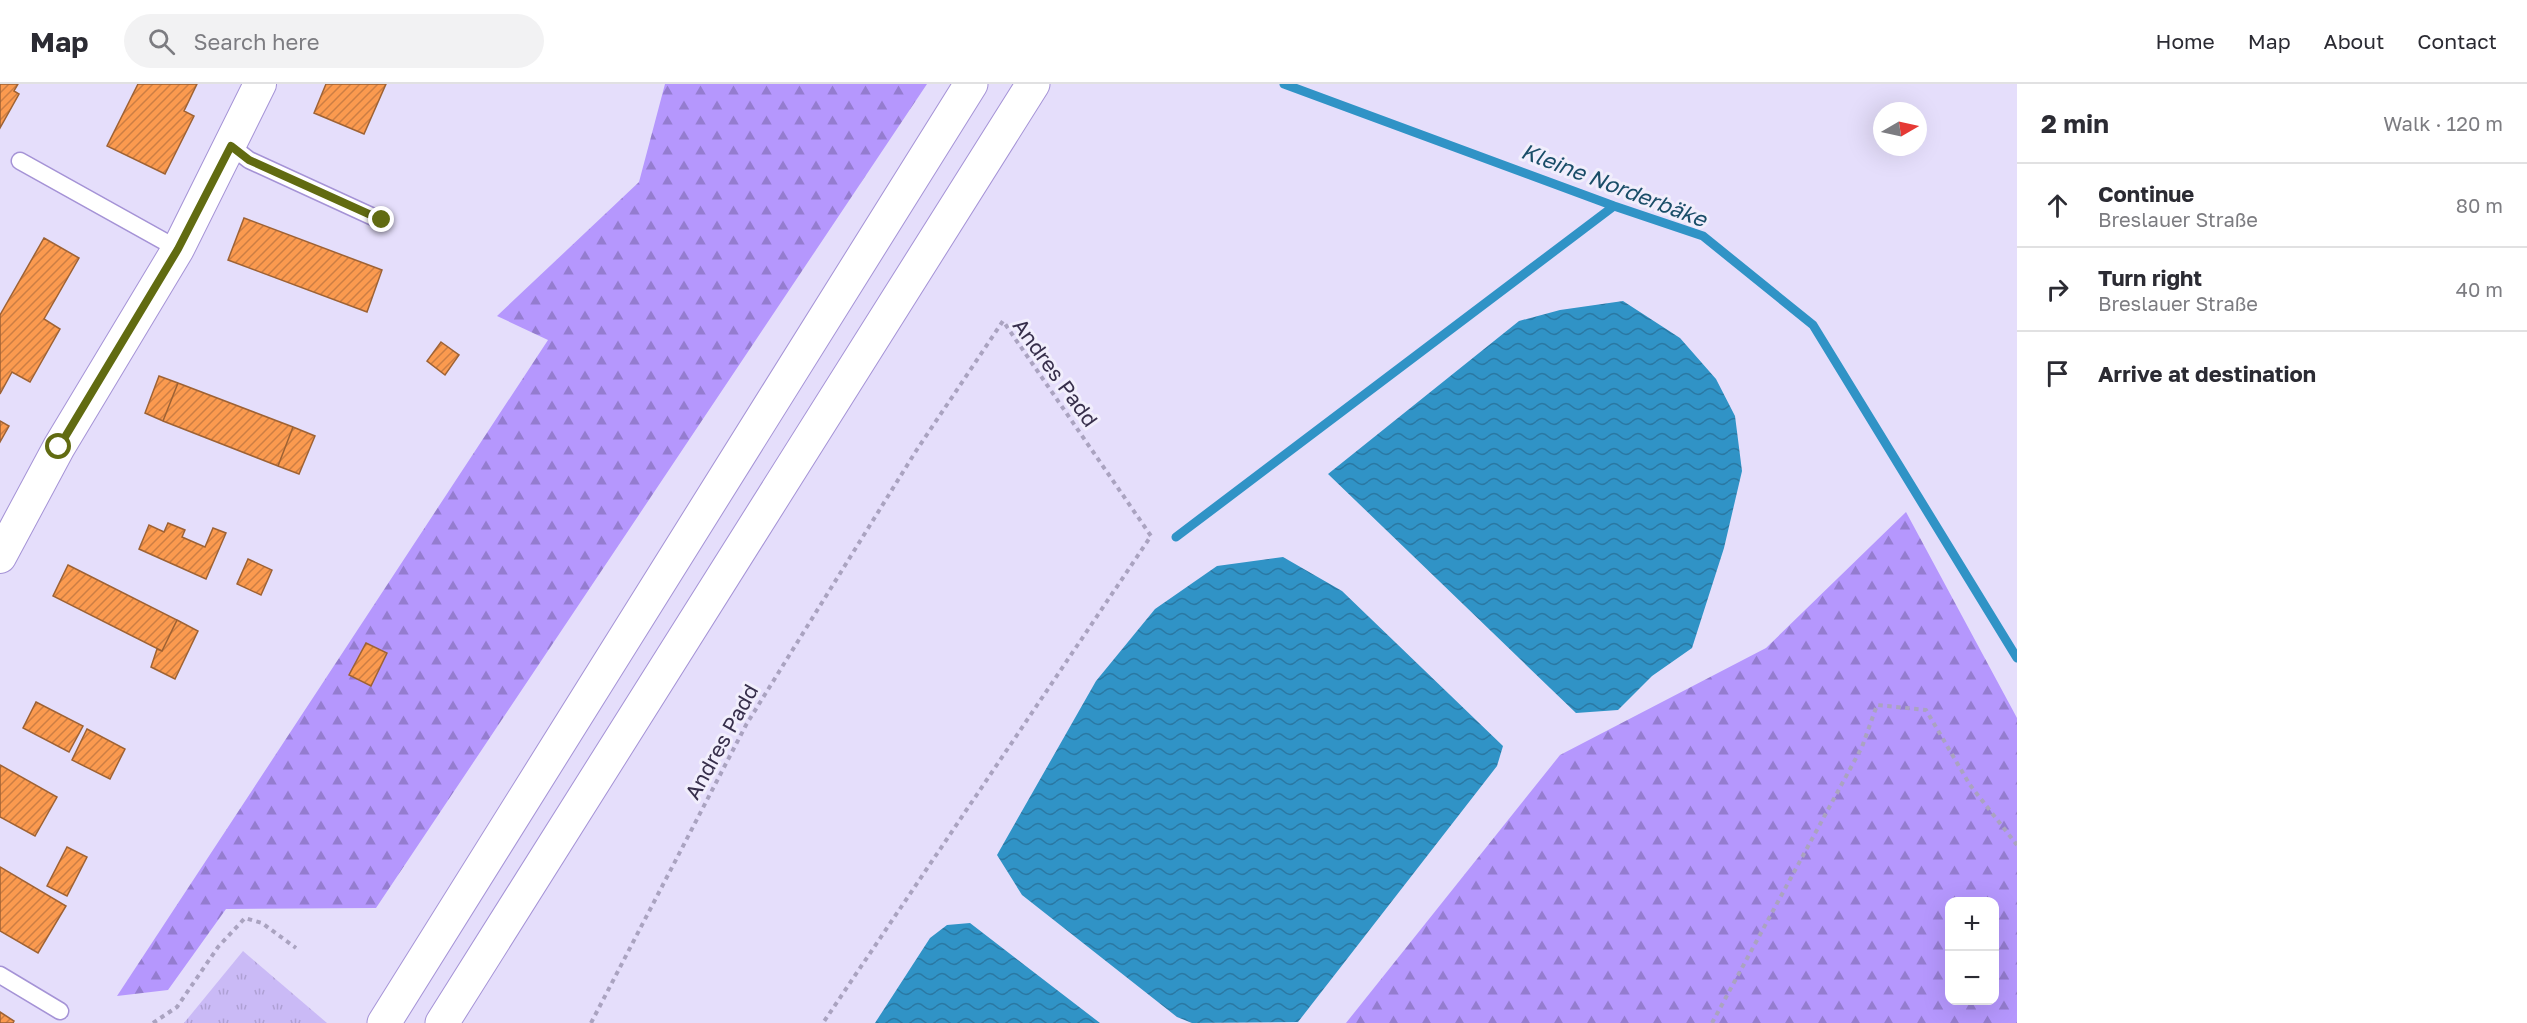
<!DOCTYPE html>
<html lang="en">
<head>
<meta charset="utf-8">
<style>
  :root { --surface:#fff; --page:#f2f2f3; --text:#2b2b33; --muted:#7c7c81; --line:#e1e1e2 }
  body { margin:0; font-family:"Golos Text",sans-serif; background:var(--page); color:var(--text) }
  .controls { position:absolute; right:18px; bottom:18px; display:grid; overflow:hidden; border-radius:12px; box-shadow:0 6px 24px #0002 }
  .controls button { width:54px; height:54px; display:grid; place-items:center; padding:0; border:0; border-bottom:2px solid var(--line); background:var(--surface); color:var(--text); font:30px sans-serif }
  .compass { position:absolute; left:1873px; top:18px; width:54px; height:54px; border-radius:50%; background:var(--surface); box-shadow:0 6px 24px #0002; rotate:81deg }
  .stop { position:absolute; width:18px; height:18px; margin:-14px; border:4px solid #616b11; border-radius:50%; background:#fff }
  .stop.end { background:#616b11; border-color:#fff; box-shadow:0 2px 6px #0008 }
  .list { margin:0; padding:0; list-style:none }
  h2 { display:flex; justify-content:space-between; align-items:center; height:78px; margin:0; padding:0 24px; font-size:26px }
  h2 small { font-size:20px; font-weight:400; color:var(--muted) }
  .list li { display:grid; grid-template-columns:39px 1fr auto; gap:18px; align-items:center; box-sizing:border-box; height:84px; padding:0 24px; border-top:2px solid var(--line) }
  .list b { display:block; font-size:22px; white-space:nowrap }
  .list p { margin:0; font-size:20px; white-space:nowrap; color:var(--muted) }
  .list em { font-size:20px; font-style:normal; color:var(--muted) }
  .icon { flex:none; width:33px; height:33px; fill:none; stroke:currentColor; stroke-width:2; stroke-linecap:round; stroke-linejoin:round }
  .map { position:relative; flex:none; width:2017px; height:939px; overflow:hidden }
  header { display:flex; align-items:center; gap:36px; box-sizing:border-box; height:84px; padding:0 30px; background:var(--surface); border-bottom:2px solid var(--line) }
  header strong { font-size:28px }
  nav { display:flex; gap:33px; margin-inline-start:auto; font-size:21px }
  .search { width:420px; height:54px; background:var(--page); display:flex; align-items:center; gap:15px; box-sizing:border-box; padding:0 21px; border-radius:33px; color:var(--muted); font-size:22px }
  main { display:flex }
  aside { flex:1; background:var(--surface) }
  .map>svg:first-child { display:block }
  .grass { fill:url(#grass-tufts) }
  .forest { fill:url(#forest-firs); fill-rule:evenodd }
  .water { fill:url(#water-waves) }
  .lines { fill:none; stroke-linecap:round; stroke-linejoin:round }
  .stream { stroke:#3093c6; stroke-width:9 }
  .building { fill:url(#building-hatch); stroke:#9e6234; stroke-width:1.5 }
  .service-casing { stroke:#a593d6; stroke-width:19 }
  .minor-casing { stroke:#a593d6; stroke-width:34 }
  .motorway-casing { stroke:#a593d6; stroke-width:35 }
  .path { stroke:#aaa3c0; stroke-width:4; stroke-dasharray:4.5 4.5; stroke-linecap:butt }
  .service { stroke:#fff; stroke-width:16 }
  .minor { stroke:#fff; stroke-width:32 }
  .motorway { stroke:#fff; stroke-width:33 }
  .route { stroke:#616b11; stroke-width:8 }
  .labels { text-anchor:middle; stroke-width:6; stroke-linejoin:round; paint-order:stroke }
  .street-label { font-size:21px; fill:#372f4b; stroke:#f1eefc }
  .water-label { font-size:22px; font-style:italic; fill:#1a4d68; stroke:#f1eefc }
</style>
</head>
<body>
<header>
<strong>Map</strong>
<div class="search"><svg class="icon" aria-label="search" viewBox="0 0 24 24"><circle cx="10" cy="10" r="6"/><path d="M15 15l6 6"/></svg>Search here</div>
<nav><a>Home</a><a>Map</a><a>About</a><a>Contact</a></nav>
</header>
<main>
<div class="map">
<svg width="2017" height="939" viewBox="0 0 2017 939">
  <defs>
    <pattern id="grass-tufts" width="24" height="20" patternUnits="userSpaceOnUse" patternTransform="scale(1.5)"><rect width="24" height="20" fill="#cabaf6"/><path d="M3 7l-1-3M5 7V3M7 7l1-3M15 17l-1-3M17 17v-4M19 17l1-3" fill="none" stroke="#aea0d4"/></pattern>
    <pattern id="forest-firs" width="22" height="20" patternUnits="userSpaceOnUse" patternTransform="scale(1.5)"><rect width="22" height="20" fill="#b597fd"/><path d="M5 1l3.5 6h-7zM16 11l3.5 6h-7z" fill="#947ccf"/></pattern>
    <pattern id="water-waves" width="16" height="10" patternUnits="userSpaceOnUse" patternTransform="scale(1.5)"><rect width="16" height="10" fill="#3093c6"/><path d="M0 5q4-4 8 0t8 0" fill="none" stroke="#2a78a3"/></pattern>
    <pattern id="building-hatch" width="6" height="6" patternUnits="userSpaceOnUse" patternTransform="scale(1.5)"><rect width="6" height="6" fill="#fb9a4f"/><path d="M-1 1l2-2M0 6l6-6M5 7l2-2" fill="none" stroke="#cc7e44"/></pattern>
  </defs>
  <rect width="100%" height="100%" fill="#e5defb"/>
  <path class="grass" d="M 243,867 L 327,939 L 184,939 Z"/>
  <path class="forest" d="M 665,0 L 927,0 L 376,824 L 226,825 L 168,906 L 117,912 L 548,256 L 497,232 L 639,98 Z
    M 1906,428 L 2017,634 L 2017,939 L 1346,939 L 1560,671 L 1766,564 ZM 1950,818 L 1994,818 L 1994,916 L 1950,916 Z"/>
  <path class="water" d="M 1623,217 L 1680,254 L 1716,295 L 1735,332 L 1742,387 L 1724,464 L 1692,564 L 1652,592 L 1618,626 L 1576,629 L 1328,390 L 1519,237 L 1560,226 Z
    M 1283,473 L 1342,507 L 1503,662 L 1497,682 L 1298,938 L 1192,939 L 1177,933 L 1022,811 L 997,771 L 1096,597 L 1155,525 L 1217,482 Z
    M 970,839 L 1100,939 L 875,939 L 930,854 L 947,841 Z"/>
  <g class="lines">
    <path class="stream" d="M 1284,0 L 1614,122 L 1703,152 L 1813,241 L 2017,574
      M 1176,453 L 1614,122"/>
  </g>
  <path class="building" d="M 0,0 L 18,0 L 14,7 L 19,10 L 0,44 Z
    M 138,0 L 197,0 L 184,27 L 194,32 L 165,90 L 107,62 Z
    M 326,0 L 386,0 L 364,50 L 314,29 Z
    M 244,134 L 382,186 L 367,228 L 228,176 Z
    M 44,154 L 79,174 L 44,235 L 60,245 L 30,298 L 12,288 L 0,310 L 0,231 Z
    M 441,258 L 459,271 L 445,291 L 427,277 Z
    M 159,292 L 178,299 L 163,337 L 145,329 Z
    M 178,299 L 293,343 L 278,382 L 163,337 Z
    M 0,337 L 9,342 L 0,358 Z
    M 293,343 L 315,352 L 299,390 L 278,382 Z
    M 168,439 L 185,446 L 182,453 L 205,463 L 213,444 L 226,449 L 206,495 L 139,465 L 149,441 L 164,448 Z
    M 248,475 L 272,486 L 261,511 L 237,500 Z
    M 68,481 L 177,536 L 162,567 L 53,512 Z
    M 177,536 L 198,547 L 175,595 L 151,583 L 157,565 L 162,567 Z
    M 366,559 L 387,569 L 371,602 L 349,591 Z
    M 36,618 L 83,642 L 69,668 L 23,644 Z
    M 87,645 L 125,665 L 110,695 L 72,676 Z
    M 0,681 L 57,713 L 35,752 L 0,733 Z
    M 67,763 L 87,773 L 67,812 L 47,802 Z
    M 0,783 L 66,822 L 38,869 L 0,847 Z
    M 0,928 L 14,937 L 13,939 L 0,939 Z"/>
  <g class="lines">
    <defs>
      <path id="service" d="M 231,62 L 249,76 L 382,137
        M 20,77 L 178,165
        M 0,891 L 60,927"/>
      <path id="minor" d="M 0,473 L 59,363 L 178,165 L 260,0"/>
      <path id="motorway" d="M 384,939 L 971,0
        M 442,939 L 1033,0"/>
    </defs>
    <use href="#service" class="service-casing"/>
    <use href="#minor" class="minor-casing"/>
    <use href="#motorway" class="motorway-casing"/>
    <path class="path" d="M 153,939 L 177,923 L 218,863 L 245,834 L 262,839 L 296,864
      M 591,939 L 746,641 L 916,367 L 1003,237 L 1151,452 L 823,939
      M 1712,939 L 1862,663 L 1877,621 L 1926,626 L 1970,701 L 2017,761"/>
    <use href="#service" class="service"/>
    <use href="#minor" class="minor"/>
    <use href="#motorway" class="motorway"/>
  </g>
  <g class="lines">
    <path class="route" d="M 59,363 L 178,165 L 231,62 L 249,76 L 382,136"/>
  </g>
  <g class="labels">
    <g class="street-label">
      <text transform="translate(1055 289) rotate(54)" y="7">Andres Padd</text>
      <text transform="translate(722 658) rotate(-61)" y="7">Andres Padd</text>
    </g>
    <g class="water-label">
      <text transform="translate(1614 101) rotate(21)" y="8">Kleine Norderbäke</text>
    </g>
  </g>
</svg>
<div class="controls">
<button>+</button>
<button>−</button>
</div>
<svg class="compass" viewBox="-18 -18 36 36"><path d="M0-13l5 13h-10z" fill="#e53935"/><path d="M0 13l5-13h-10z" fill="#7c7c81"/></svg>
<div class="stop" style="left:59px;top:363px"></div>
<div class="stop end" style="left:382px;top:136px"></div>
</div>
<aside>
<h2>2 min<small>Walk · 120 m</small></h2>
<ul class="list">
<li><svg class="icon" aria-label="ahead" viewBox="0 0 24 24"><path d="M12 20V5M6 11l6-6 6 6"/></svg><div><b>Continue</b><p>Breslauer Straße</p></div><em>80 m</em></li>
<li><svg class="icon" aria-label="right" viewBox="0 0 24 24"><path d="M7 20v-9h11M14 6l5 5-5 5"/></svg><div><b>Turn right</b><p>Breslauer Straße</p></div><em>40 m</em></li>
<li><svg class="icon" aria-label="arrive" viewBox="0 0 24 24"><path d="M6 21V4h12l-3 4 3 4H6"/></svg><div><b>Arrive at destination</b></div></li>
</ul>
</aside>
</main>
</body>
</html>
